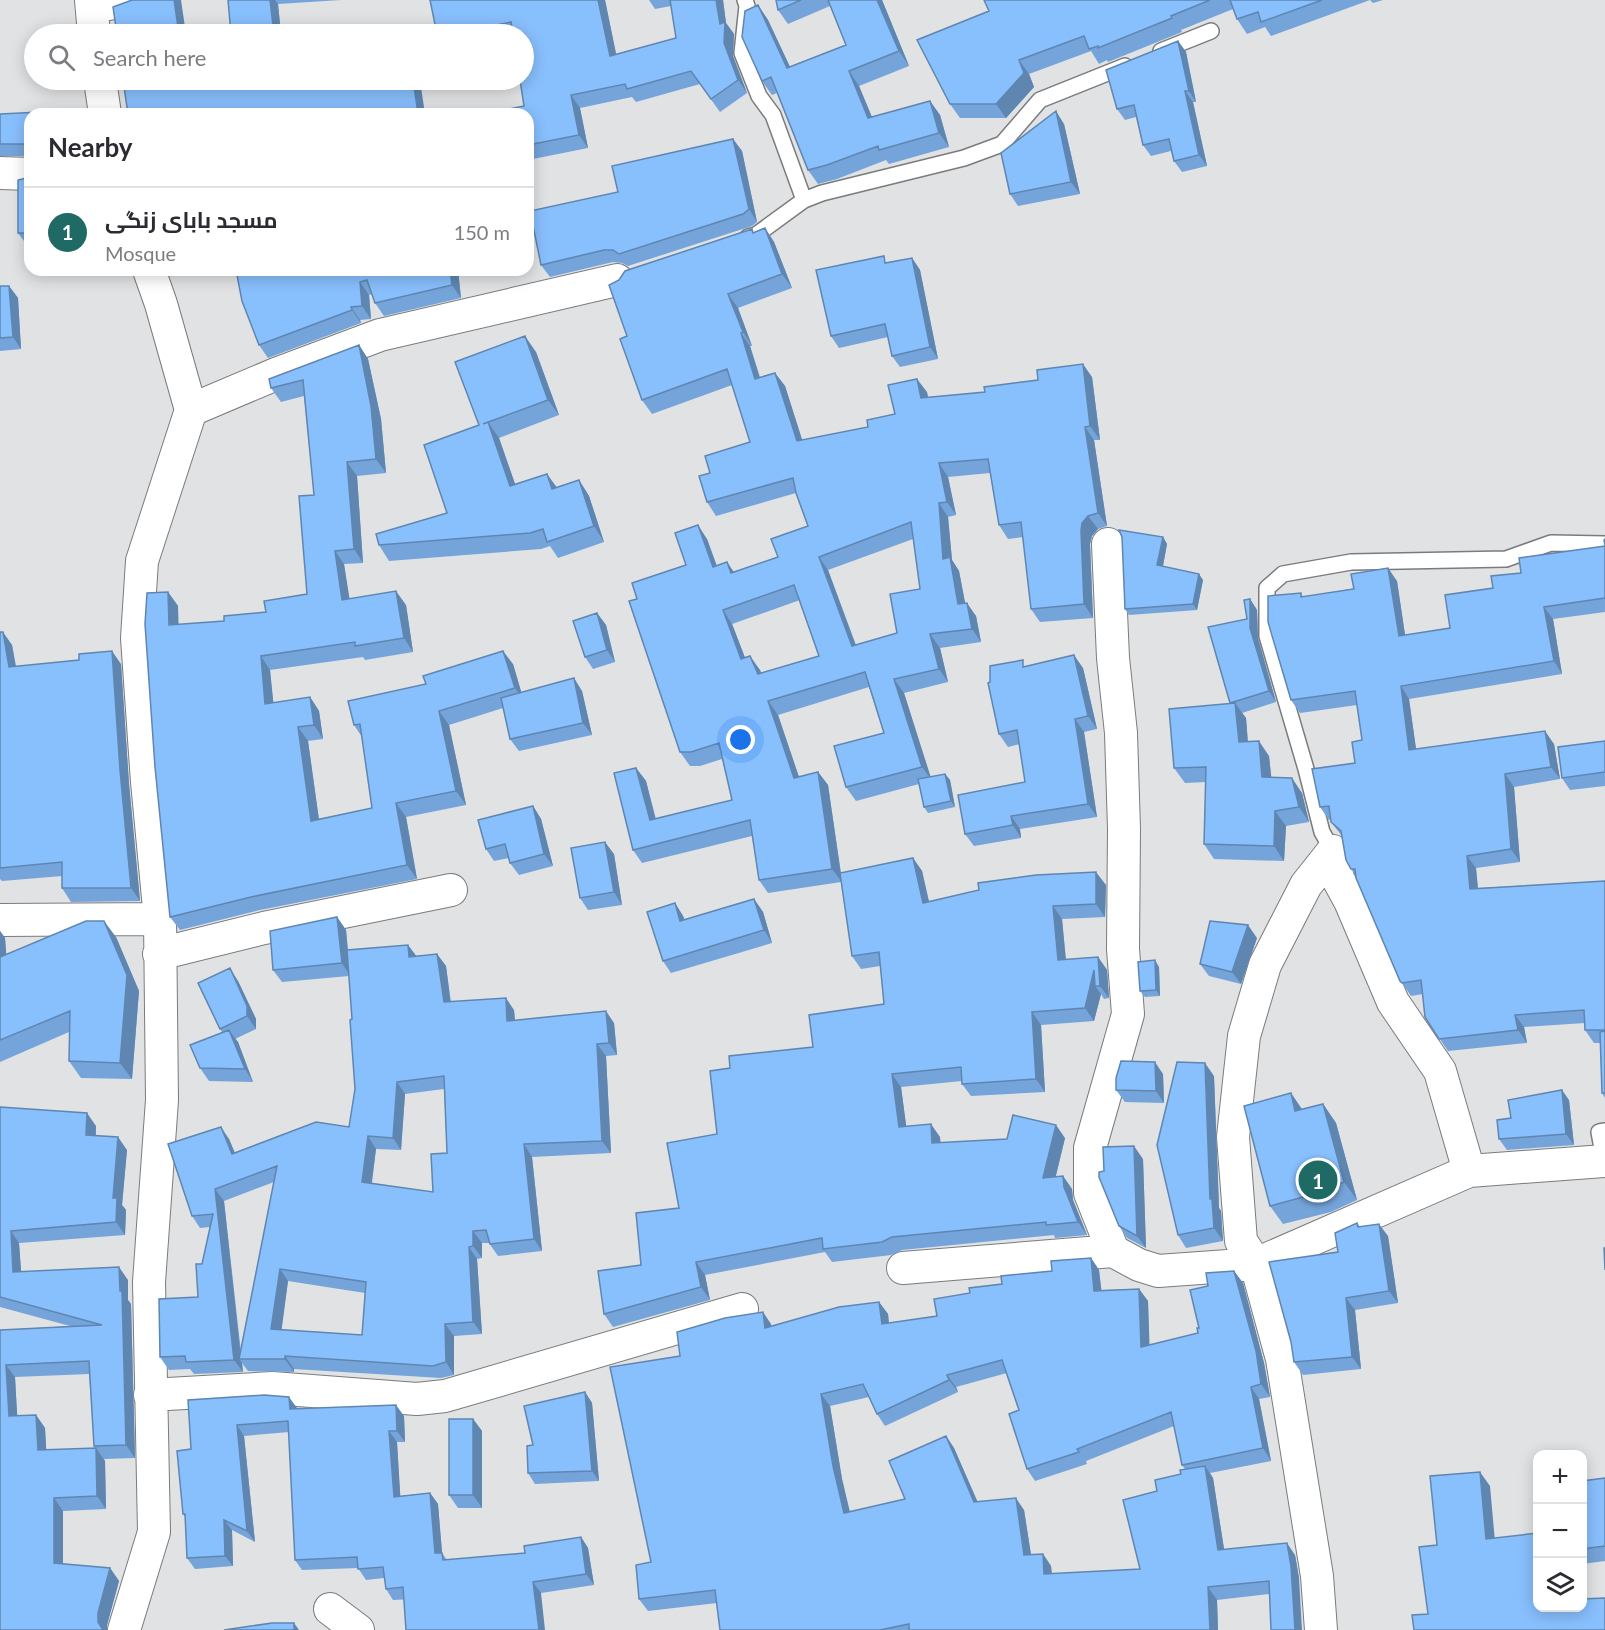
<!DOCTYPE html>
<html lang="en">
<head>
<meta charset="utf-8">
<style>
  :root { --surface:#fff; --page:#f2f2f3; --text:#2b2b33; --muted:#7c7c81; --line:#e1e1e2; --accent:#1f6a64 }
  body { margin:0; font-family:Lato,Cairo,sans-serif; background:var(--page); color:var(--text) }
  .controls { position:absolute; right:18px; bottom:18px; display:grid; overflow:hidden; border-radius:12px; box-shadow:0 3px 15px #0003 }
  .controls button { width:54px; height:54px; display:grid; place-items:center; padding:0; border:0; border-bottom:2px solid var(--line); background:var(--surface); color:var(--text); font:30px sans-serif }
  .you { position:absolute; left:741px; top:740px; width:21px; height:21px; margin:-15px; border:4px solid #fff; border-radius:50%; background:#1a73e8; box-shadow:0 0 0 9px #1a73e833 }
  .badge { display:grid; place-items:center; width:39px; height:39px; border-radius:50%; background:var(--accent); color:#fff; font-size:20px; font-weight:700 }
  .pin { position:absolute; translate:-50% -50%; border:3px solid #fff; box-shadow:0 2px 6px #0006 }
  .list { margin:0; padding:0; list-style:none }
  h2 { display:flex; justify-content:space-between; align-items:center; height:78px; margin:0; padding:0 24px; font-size:26px }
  h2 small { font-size:20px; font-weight:400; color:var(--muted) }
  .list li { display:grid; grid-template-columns:39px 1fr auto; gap:18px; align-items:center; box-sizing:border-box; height:90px; padding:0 24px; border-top:2px solid var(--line) }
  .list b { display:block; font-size:22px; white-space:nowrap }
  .list p { margin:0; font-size:20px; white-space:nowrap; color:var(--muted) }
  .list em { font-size:20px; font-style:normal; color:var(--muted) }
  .icon { flex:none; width:33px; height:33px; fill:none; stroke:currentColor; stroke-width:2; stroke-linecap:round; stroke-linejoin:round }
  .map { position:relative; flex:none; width:1605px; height:1630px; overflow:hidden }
  .search { position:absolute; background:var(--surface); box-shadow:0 3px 15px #0003; left:24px; top:24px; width:510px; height:66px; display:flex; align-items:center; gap:15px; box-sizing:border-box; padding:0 21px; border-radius:33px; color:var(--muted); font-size:22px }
  .panel { position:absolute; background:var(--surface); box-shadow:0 3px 15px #0003; left:24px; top:108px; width:510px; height:168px; border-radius:18px }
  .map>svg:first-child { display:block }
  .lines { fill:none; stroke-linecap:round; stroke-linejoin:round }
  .service-casing { stroke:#797b7d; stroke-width:18 }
  .minor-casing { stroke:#797b7d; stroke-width:34 }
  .service { stroke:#fff; stroke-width:15 }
  .minor { stroke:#fff; stroke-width:32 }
  .wall { fill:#75a4da; fill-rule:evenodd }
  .shaded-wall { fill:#5f86b1 }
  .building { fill:#88bffd; stroke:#5f86b1; stroke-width:1.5; fill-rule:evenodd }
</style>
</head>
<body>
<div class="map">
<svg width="1605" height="1630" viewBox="0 0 1605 1630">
  <rect width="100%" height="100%" fill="#e0e2e4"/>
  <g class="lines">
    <defs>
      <path id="service" d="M 745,0 L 747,6 L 742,53 L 759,96 L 773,115 L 804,200
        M 1161,51 L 1211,31
        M 748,237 L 756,235 L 804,200 L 822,193 L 964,158 L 1002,144 L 1040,100 L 1125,66
        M 1333,851 L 1322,832 L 1306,769 L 1267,636 L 1267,588 L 1283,574 L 1351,562 L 1506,559 L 1551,543 L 1605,544
        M 1605,1164 L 1599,1132 L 1605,1131"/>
      <path id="minor" d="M 91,0 L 94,34
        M 93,7 L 129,0
        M 100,80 L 105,114
        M 0,173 L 30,174
        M 191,410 L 276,374 L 380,335 L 617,280
        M 1108,544 L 1113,658 L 1121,733 L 1124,829 L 1123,949 L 1128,1014 L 1090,1148 L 1090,1193 L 1113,1251 L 1139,1265 L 1158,1271 L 1256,1264 L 1241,1241 L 1233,1137 L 1244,1036 L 1265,965 L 1306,885 L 1333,851
        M 1333,851 L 1338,879 L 1350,901 L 1393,1002 L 1440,1071 L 1469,1171
        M 0,920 L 160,919
        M 159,954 L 264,928 L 451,890
        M 903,1268 L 1113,1251
        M 150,1395 L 272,1388 L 417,1399 L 445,1396 L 742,1309
        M 330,1609 L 358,1630
        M 124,1630 L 154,1532 L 149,1282 L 162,1100 L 160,919 L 147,782 L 137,638 L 142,561 L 191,410 L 161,304 L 149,270
        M 1321,1630 L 1317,1576 L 1282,1359 L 1256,1264 L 1469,1171 L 1604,1161"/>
    </defs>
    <use href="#service" class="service-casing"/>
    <use href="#minor" class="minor-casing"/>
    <use href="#service" class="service"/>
    <use href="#minor" class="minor"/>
  </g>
  <path class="wall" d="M 228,0 L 341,0 L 278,4 L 281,34 L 231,34 Z
    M 605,0 L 616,54 L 676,38 L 671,6 L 655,9 L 649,0 L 723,0 L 726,23 L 734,34 L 733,56 L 747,93 L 720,112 L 700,84 L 636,102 L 632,97 L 580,108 L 588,148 L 528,160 L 528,114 L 524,106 L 524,34 L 437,34 Z
    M 776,0 L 882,0 L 909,66 L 859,86 L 872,117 L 930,101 L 940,115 L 949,147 L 889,164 L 886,160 L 837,179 L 818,184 L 808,170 L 777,93 L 772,95 L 762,81 L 758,5 L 768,20 L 790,67 L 846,45 L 830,6 L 788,24 L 778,10 Z
    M 984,0 L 1383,0 L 1373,3 L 1370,0 L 1271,36 L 1265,27 L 1247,34 L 1237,19 L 1233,9 L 1181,30 L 1182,32 L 1108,62 L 1107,60 L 1099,64 L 1091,51 L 1029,74 L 1034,87 L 1006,118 L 960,118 L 950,104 L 989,11 Z
    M 1178,41 L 1186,52 L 1196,102 L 1193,102 L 1207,166 L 1182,172 L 1174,161 L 1171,151 L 1151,156 L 1143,145 L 1136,117 L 1125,120 L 1117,109 Z
    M 0,114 L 30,114 L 30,156 L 0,156 Z
    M 1064,124 L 1080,194 L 1018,206 L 1010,194 Z
    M 733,139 L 742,151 L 757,222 L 752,226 L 628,266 L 622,263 L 613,262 L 550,277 L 541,265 L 618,192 Z
    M 30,177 L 30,245 L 27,245 L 18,233 Z
    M 765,228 L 774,242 L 792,288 L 738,308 L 752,346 L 750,346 L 760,377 L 775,373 L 785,386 L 802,440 L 868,427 L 895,414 L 927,392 L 928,397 L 985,392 L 1092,377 L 1100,440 L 1094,440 L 1107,526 L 1098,529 L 1092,536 L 1090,544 L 1093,618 L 1040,622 L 1031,609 L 1023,537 L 1008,539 L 999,525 L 990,473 L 948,477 L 956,515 L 948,517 L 952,560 L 959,571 L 965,603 L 976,616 L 981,642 L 940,648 L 948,682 L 904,693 L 930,777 L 945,774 L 950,780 L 955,807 L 928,813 L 924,807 L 919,784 L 856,801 L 846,787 L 884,733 L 869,687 L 778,715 L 799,777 L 818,772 L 828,785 L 841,873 L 913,858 L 922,871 L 929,901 L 1106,885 L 1105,917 L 1062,919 L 1066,960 L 1098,957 L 1107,970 L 1109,998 L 1104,999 L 1101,994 L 1094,1021 L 1041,1025 L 1045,1092 L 971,1096 L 962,1084 L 962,1081 L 901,1087 L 906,1126 L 940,1137 L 940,1143 L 1065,1138 L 1056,1176 L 1063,1176 L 1072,1189 L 1073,1200 L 1087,1235 L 1055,1238 L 1054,1235 L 902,1250 L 891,1255 L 832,1262 L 825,1252 L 705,1275 L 710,1300 L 613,1327 L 604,1314 L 641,1265 L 679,1208 L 717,1134 L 730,1068 L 813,1047 L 884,1004 L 880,966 L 861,969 L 852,956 L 841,882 L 768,893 L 759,880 L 752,836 L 642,863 L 633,850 L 636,768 L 646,781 L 656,819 L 732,800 L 722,759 L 700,766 L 690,766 L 680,752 L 637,599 L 686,565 L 707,539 L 717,566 L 727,562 L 734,572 L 778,557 L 808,526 L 796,493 L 716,516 L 707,502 L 710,473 L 750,442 L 732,385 L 652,414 L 642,400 L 627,336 L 754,232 ZM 913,539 L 920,589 L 897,633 L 856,645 L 828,570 ZM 800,600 L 819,656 L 761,673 L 760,670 L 745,658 L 732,624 Z
    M 912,258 L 920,270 L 938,359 L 900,367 L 892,356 L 888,337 L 839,348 L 831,336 L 889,262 Z
    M 236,270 L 458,270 L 461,298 L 384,316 L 375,303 L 372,294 L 369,295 L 371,319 L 360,320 L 361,323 L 268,358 L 259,345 Z
    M 0,286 L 9,286 L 18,298 L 21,349 L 0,351 Z
    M 359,345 L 368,359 L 381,419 L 386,473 L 357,476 L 363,563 L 344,564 L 349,599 L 406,605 L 413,652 L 365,660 L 363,657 L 270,670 L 273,703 L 310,697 L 319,711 L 323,739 L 308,741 L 319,819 L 372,808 L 362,737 L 354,725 L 513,664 L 521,692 L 582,691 L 592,735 L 519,751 L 510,739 L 503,708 L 449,725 L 466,805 L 406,817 L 417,879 L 260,910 L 180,930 L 170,917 L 168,592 L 178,606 L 178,625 L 224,621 L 266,612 L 307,594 L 314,495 L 304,396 L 281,402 L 271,388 Z
    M 536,352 L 559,415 L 499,438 L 515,484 L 547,474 L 556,488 L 579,480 L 589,496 L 604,542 L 558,558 L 550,546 L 541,549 L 389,561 L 379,545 L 447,513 L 479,425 Z
    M 1163,537 L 1167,544 L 1163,566 L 1203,580 L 1197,610 L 1129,615 L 1125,609 Z
    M 1605,539 L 1605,612 L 1553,619 L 1562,674 L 1409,699 L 1416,749 L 1554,744 L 1560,779 L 1514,787 L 1520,862 L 1476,868 L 1478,888 L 1605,881 L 1605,1098 L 1602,1093 L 1600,1043 L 1594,1043 L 1585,1030 L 1585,1023 L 1524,1027 L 1527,1043 L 1448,1051 L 1425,1017 L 1423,994 L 1411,996 L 1402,983 L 1356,876 L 1351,869 L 1342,836 L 1331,822 L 1331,819 L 1329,820 L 1320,807 L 1355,763 L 1362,740 L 1357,705 L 1300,713 L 1291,700 L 1301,593 L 1303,597 L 1397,581 L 1405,635 L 1450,628 L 1493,588 L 1521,573 L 1605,546 Z
    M 1250,599 L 1257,610 L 1258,638 L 1276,702 L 1242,713 L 1246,718 L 1248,742 L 1269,756 L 1271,777 L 1302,793 L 1309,822 L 1286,826 L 1284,861 L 1214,859 L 1204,844 L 1206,782 L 1185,783 L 1174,768 L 1230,703 L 1247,619 Z
    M 597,613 L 606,625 L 615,662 L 593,669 L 585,657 Z
    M 0,632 L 12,645 L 16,666 L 121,664 L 129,784 L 140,901 L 71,902 L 62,888 L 62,876 L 2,881 L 0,879 Z
    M 1027,666 L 1083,668 L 1097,729 L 1084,732 L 1097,817 L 1020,829 L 1021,838 L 974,846 L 965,834 L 1025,782 L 1020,744 L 1008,747 L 999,734 Z
    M 1605,741 L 1605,786 L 1570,790 L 1562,778 Z
    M 533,806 L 541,819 L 553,866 L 519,875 L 510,863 L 509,858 L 494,861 L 486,849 Z
    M 614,854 L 622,905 L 588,910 L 580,898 Z
    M 754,899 L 763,912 L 772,943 L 671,973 L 663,961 L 675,903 L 683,916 L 685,920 Z
    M 337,917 L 346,930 L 348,950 L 408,945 L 416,956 L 437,954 L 446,966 L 451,1002 L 514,1010 L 515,1020 L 614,1023 L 617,1055 L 606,1056 L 611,1153 L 532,1157 L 542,1251 L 498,1256 L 489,1243 L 482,1243 L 482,1258 L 477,1259 L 482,1334 L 454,1336 L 454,1375 L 441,1378 L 294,1369 L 294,1372 L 248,1371 L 242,1363 L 243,1372 L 194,1374 L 190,1369 L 169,1370 L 160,1357 L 198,1297 L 202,1264 L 210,1227 L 200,1228 L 192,1216 L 229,1139 L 235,1153 L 349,1127 L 355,1089 L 352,1019 L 349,976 L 282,982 L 273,970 ZM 444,1089 L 447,1153 L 433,1192 L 372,1183 L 376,1149 L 401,1150 L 405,1094 ZM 274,1182 L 241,1352 L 224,1201 ZM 288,1281 L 365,1293 L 362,1335 L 281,1330 Z
    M 0,931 L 5,938 L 6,954 L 116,937 L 139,991 L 132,1079 L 81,1078 L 69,1061 L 69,1032 L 0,1062 Z
    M 1257,938 L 1241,984 L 1209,976 L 1200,964 Z
    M 1159,967 L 1160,996 L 1145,997 L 1140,991 Z
    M 238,981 L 256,1019 L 256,1029 L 235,1039 L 238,1042 L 253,1082 L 209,1081 L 200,1068 L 222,1032 L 220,1029 Z
    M 1163,1074 L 1164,1103 L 1125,1102 L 1116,1090 Z
    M 1214,1076 L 1219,1208 L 1221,1211 L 1223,1241 L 1186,1248 L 1178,1235 Z
    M 1569,1100 L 1574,1145 L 1507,1150 L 1499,1139 L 1511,1118 Z
    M 1323,1104 L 1336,1123 L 1357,1200 L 1331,1212 L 1283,1224 L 1270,1206 L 1302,1110 Z
    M 0,1107 L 96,1126 L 96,1136 L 127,1150 L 122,1205 L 126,1210 L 125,1235 L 19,1243 L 21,1271 L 128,1280 L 128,1300 L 131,1304 L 135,1458 L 104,1459 L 105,1461 L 106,1509 L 63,1511 L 63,1564 L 110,1568 L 119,1581 L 107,1625 L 107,1630 L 0,1630 L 0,1330 L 70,1326 L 0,1307 ZM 89,1374 L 94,1446 L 95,1448 L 46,1450 L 45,1428 L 36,1415 L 17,1416 L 15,1377 Z
    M 1143,1159 L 1146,1248 L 1127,1238 L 1119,1226 L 1104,1171 Z
    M 1357,1223 L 1360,1227 L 1388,1236 L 1398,1303 L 1355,1310 L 1361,1369 L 1303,1375 L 1294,1362 L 1338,1252 Z
    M 1091,1258 L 1099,1270 L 1101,1290 L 1139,1289 L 1148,1301 L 1149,1345 L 1198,1333 L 1208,1286 L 1234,1271 L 1243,1283 L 1264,1363 L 1270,1397 L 1259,1399 L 1271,1461 L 1210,1473 L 1213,1478 L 1224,1549 L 1295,1555 L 1299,1578 L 1269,1594 L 1217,1600 L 1218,1630 L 720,1630 L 717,1603 L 648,1611 L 639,1599 L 651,1562 L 680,1356 L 771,1324 L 771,1326 L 879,1302 L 888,1314 L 889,1323 L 937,1316 L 970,1293 L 1052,1271 ZM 1007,1373 L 1019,1410 L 1027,1469 L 1035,1481 L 1087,1464 L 1086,1461 L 1174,1426 L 1182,1465 L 1185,1469 L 1181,1474 L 1157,1491 L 1140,1569 L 1052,1574 L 1051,1566 L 1043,1554 L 1031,1555 L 1024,1510 L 977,1502 L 954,1448 L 946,1436 L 905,1499 L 850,1512 L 842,1479 L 830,1406 L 869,1397 L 877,1414 L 885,1426 L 958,1392 L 956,1387 Z
    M 585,1392 L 592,1403 L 599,1481 L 535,1484 L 528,1473 L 533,1445 Z
    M 188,1400 L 404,1416 L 405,1442 L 397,1442 L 400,1496 L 430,1493 L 438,1504 L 442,1553 L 447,1560 L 525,1553 L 581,1537 L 588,1548 L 594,1585 L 541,1593 L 393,1600 L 386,1589 L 384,1578 L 366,1580 L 358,1568 L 302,1570 L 295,1560 L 289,1432 L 244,1436 L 255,1542 L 232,1530 L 233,1566 L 195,1569 L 187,1558 L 185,1517 L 183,1514 L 191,1449 Z
    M 473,1419 L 482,1431 L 482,1508 L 458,1508 L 449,1495 Z
    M 1605,1478 L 1605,1561 L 1582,1564 L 1582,1481 Z"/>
  <path class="shaded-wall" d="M 174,0 L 181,0 L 186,34 L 179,34 Z
    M 270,0 L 275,0 L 278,4 L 281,34 L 274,34 Z
    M 598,0 L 605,0 L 619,68 L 610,56 Z
    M 716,0 L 723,0 L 726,23 L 734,34 L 733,56 L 747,93 L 738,80 L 724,43 Z
    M 877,0 L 882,0 L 909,66 L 899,51 Z
    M 758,5 L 768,20 L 797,82 L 787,68 Z
    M 1178,41 L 1186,52 L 1196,102 L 1189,91 Z
    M 1019,60 L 1029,74 L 1034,87 L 1006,118 L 996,104 Z
    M 849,71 L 859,86 L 878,132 L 868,118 Z
    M 357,80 L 364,80 L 366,95 L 357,82 Z
    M 413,80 L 416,80 L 421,87 L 425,114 L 418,114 Z
    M 1185,91 L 1193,102 L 1207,166 L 1199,155 Z
    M 571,95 L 580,108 L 588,148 L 579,135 Z
    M 930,101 L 940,115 L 949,147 L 939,133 Z
    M 1056,111 L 1064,124 L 1080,194 L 1071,182 Z
    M 733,139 L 742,151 L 757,222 L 749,209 Z
    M 765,228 L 774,242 L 792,288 L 782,274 Z
    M 912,258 L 920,270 L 938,359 L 930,347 Z
    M 450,270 L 458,270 L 461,298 L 452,285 Z
    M 360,282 L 369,295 L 371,319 L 362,306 Z
    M 9,286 L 18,298 L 21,349 L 13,337 Z
    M 728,294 L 738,308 L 752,346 L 743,332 Z
    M 351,307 L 360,320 L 361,323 L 352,310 Z
    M 741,333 L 750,346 L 764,392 L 755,379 Z
    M 525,336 L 536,352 L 559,415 L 548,400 Z
    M 359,345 L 368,359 L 381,419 L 386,473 L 376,459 Z
    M 1083,364 L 1092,377 L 1100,440 L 1090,426 Z
    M 775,373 L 785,386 L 807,455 L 797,441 Z
    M 917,379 L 927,392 L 930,411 L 921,398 Z
    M 488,422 L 499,438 L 521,501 L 510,486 Z
    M 1085,427 L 1094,440 L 1107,526 L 1098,513 Z
    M 347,462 L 357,476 L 363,563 L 354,549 Z
    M 939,463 L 948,477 L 956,515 L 947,502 Z
    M 547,474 L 558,489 L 552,489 Z
    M 579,480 L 589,496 L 604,542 L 594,526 Z
    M 939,503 L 948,517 L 952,560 L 959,571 L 968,618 L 958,604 L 943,559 Z
    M 1088,516 L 1098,529 L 1092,536 L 1090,544 L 1093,618 L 1084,604 L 1081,531 L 1082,523 Z
    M 698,525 L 707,539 L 722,581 L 713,567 Z
    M 1163,537 L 1167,544 L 1162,571 L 1157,565 Z
    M 335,551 L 344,564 L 352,614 L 342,600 Z
    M 819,557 L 828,570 L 861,660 L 852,646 Z
    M 727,562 L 736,576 L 731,573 Z
    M 1388,568 L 1397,581 L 1407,648 L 1399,636 Z
    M 1199,574 L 1203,580 L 1197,610 L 1193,604 Z
    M 396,591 L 406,605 L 413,652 L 404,638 Z
    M 168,592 L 178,606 L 179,639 L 169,625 Z
    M 1250,599 L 1257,610 L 1258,638 L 1276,702 L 1269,691 L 1250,628 Z
    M 967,603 L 976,616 L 981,642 L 972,629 Z
    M 1544,607 L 1553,619 L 1562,674 L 1554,661 Z
    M 723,610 L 732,624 L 751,673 L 741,659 Z
    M 597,613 L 606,625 L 615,662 L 607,650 Z
    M 3,632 L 12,645 L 18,680 L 9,667 Z
    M 930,634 L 940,648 L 948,682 L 939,669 Z
    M 112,651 L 121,664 L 129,784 L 140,901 L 131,888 L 120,770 Z
    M 503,651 L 513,664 L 524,701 L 515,688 Z
    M 1074,655 L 1083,668 L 1097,729 L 1088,716 Z
    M 261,656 L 270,670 L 275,718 L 265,704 Z
    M 750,656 L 760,670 L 767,688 L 758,674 Z
    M 574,678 L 582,691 L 592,735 L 583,723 Z
    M 894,679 L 904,693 L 932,781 L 922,767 Z
    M 1401,686 L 1409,699 L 1418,763 L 1409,750 Z
    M 310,697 L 319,711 L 323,739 L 314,725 Z
    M 768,701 L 778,715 L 804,792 L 794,778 Z
    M 1235,703 L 1246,718 L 1249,758 L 1239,742 Z
    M 439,711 L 449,725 L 466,805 L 456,791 Z
    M 1075,719 L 1084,732 L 1097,817 L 1088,804 Z
    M 298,727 L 308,741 L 321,835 L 311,821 Z
    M 1545,731 L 1554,744 L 1560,779 L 1551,767 Z
    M 1259,741 L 1269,756 L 1273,792 L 1262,777 Z
    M 636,768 L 646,781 L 659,834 L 650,820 Z
    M 818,772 L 828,785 L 842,882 L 832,869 Z
    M 945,774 L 950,780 L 955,807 L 951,801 Z
    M 1505,774 L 1514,787 L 1520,862 L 1511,849 Z
    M 1292,778 L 1302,793 L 1309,822 L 1299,807 Z
    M 396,803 L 406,817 L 417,879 L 407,865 Z
    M 533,806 L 541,819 L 553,866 L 544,854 Z
    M 1275,811 L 1286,826 L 1284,861 L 1274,846 Z
    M 1011,816 L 1020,829 L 1021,838 L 1013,825 Z
    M 605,842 L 614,854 L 622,905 L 614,892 Z
    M 1467,856 L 1476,868 L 1479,901 L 1470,889 Z
    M 913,858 L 922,871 L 932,916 L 923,903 Z
    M 1096,872 L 1106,885 L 1105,917 L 1096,904 Z
    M 754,899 L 763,912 L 772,943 L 764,930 Z
    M 675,903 L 683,916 L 689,934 L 680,921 Z
    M 1053,906 L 1062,919 L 1067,973 L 1058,960 Z
    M 337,917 L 346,930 L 350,976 L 342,963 Z
    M 104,921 L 116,937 L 139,991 L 132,1079 L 120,1063 Z
    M 1248,925 L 1257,938 L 1241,984 L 1232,972 Z
    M 0,931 L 5,938 L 8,975 L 0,963 Z
    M 408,945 L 417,957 L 409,957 Z
    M 437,954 L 446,966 L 452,1015 L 444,1002 Z
    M 1098,957 L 1107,970 L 1109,998 L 1100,986 L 1095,986 L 1101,994 L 1094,1021 L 1085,1008 Z
    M 1155,960 L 1159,967 L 1160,996 L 1156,990 Z
    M 230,968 L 238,981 L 256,1019 L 256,1029 L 247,1016 Z
    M 506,998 L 514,1010 L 516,1033 L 507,1021 Z
    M 606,1011 L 614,1023 L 617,1055 L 609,1043 Z
    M 1032,1012 L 1041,1025 L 1045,1092 L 1036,1079 Z
    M 1515,1015 L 1524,1027 L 1527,1043 L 1518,1030 Z
    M 229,1030 L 238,1042 L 253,1082 L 245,1069 Z
    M 597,1044 L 606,1056 L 611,1153 L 602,1141 Z
    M 1155,1062 L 1163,1074 L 1164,1103 L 1156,1091 Z
    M 1205,1063 L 1214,1076 L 1219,1208 L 1221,1211 L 1223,1241 L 1214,1228 L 1210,1199 Z
    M 892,1074 L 901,1087 L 908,1139 L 899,1127 Z
    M 397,1082 L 405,1094 L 401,1150 L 393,1138 Z
    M 1562,1090 L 1569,1100 L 1574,1145 L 1566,1134 Z
    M 1291,1093 L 1304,1112 L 1295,1111 Z
    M 1323,1104 L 1336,1123 L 1357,1200 L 1344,1182 Z
    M 87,1113 L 96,1126 L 95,1148 L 86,1135 Z
    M 931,1124 L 940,1137 L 942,1156 L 932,1143 Z
    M 1056,1125 L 1065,1138 L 1052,1191 L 1043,1178 Z
    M 221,1127 L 229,1139 L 240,1166 L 232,1154 Z
    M 368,1136 L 376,1149 L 370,1194 L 362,1182 Z
    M 118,1137 L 127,1150 L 122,1205 L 126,1210 L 125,1235 L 116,1222 L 113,1198 Z
    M 524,1144 L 532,1157 L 542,1251 L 534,1239 Z
    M 1134,1146 L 1143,1159 L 1146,1248 L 1137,1236 Z
    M 1063,1176 L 1072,1189 L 1073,1200 L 1087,1235 L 1078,1222 L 1064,1187 Z
    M 215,1189 L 224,1201 L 241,1359 L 239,1359 L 242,1363 L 243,1372 L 234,1360 Z
    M 1379,1224 L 1388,1236 L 1398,1303 L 1389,1291 Z
    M 11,1231 L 19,1243 L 22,1284 L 13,1272 Z
    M 473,1231 L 482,1243 L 482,1258 L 473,1246 Z
    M 469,1247 L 477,1259 L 482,1334 L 473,1322 Z
    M 1091,1258 L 1099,1270 L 1103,1303 L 1094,1291 Z
    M 696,1262 L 705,1275 L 710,1300 L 701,1287 Z
    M 119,1267 L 128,1280 L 128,1300 L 131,1304 L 135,1458 L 126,1445 Z
    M 280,1269 L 288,1281 L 280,1342 L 271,1329 Z
    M 1234,1271 L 1243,1283 L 1264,1363 L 1270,1397 L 1261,1384 Z
    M 1139,1289 L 1148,1301 L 1150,1359 L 1141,1347 Z
    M 1346,1298 L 1355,1310 L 1361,1369 L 1352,1357 Z
    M 879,1302 L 888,1314 L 890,1336 L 882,1324 Z
    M 763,1312 L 771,1324 L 774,1340 L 765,1328 Z
    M 445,1324 L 454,1336 L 454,1375 L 446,1362 Z
    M 285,1356 L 294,1369 L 294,1372 L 285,1359 Z
    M 6,1365 L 15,1377 L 18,1429 L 9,1416 Z
    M 947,1375 L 956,1387 L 958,1392 L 949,1380 Z
    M 1251,1387 L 1259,1399 L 1271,1461 L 1263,1448 Z
    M 585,1392 L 592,1403 L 599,1481 L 592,1471 Z
    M 821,1394 L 830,1406 L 842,1479 L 853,1526 L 844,1513 L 833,1466 Z
    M 289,1397 L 297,1408 L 298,1420 L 290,1409 Z
    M 396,1405 L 404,1416 L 405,1442 L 397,1431 Z
    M 36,1415 L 45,1428 L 47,1463 L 38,1450 Z
    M 473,1419 L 482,1431 L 482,1508 L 473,1495 Z
    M 237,1425 L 244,1436 L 255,1542 L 247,1531 Z
    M 389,1431 L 397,1442 L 401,1507 L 394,1497 Z
    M 946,1436 L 954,1448 L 983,1514 L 974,1502 Z
    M 96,1448 L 105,1461 L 106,1509 L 97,1496 Z
    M 1205,1466 L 1213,1478 L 1226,1562 L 1218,1550 Z
    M 1480,1472 L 1490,1486 L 1496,1553 L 1486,1539 Z
    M 430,1493 L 438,1504 L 443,1564 L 435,1553 Z
    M 54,1498 L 63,1511 L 63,1575 L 54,1563 Z
    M 1016,1498 L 1024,1510 L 1033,1567 L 1024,1555 Z
    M 224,1520 L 232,1530 L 233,1566 L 225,1556 Z
    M 581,1537 L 588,1548 L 594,1585 L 586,1574 Z
    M 1287,1543 L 1295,1555 L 1299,1578 L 1302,1630 L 1295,1630 Z
    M 1043,1554 L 1051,1566 L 1053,1587 L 1044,1574 Z
    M 110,1568 L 119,1581 L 107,1625 L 107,1630 L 103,1630 L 98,1622 L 98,1613 Z
    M 533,1582 L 541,1593 L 545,1630 L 539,1630 Z
    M 1208,1587 L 1217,1600 L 1218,1630 L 1210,1630 Z
    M 294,1623 L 299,1630 L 294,1630 Z"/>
  <path class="building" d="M 132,0 L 174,0 L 179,34 L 117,34 L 113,7 Z
    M 228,0 L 270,0 L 274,34 L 231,34 Z
    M 430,0 L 598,0 L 610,56 L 676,38 L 670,0 L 716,0 L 720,24 L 725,22 L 724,43 L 738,80 L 711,99 L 691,71 L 627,89 L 625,84 L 571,95 L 579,135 L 528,145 L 528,114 L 486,114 L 524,106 L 520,80 L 524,80 L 524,34 L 513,34 L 511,22 L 453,34 L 437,34 Z
    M 776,0 L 801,0 L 778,10 Z
    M 828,0 L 877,0 L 899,51 L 849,71 L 868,118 L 930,101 L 939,133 L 879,150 L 878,146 L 827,165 L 808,170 L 771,77 L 762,81 L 742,37 L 745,11 L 758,5 L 787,68 L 846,45 Z
    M 984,0 L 1210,0 L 1171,16 L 1172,18 L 1098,48 L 1098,46 L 1089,49 L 1084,36 L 1019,60 L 1024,73 L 996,104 L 950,104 L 917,40 L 989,11 Z
    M 1230,0 L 1322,0 L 1261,22 L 1258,12 L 1237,19 Z
    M 1178,41 L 1189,91 L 1185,91 L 1199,155 L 1174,161 L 1169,139 L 1143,145 L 1134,105 L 1117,109 L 1106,70 Z
    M 123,80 L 357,80 L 357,82 L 377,80 L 413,80 L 418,114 L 128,114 Z
    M 81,110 L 84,114 L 30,114 L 30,146 L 23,144 L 0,144 L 0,114 Z
    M 1056,111 L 1071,182 L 1010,194 L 1001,153 Z
    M 733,139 L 749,209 L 743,214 L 619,254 L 613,250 L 604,250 L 541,265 L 530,211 L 618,192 L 612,166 Z
    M 30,177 L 30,233 L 18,233 L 18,180 Z
    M 765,228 L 782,274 L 728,294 L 743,332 L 741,333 L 755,379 L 775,373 L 797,441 L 868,427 L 867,420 L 895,414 L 888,385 L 917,379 L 921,398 L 985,392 L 984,387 L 1038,380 L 1037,370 L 1083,364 L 1090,426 L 1085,427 L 1098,513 L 1088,516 L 1082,523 L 1081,531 L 1084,604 L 1031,609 L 1021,522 L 999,525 L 988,459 L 939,463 L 947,502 L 939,503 L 943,559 L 950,557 L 958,604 L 967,603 L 972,629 L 930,634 L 939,669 L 894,679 L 922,767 L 846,787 L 834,746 L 884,733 L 865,672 L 768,701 L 794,778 L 818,772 L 832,869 L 759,880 L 750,820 L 633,850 L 614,773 L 636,768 L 650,820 L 732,800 L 719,743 L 691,752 L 680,752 L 629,601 L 637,599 L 632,583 L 686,565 L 675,533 L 698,525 L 713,567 L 727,562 L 731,573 L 778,557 L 771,539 L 808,526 L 796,493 L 793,478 L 707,502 L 699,476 L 710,473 L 705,456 L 750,442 L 727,369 L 642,400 L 620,339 L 627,336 L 609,285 L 619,280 L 625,271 L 752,229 L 753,233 ZM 911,522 L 920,589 L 890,594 L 897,633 L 852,646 L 819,557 ZM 794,585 L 819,656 L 758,674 L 750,656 L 741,659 L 723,610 Z
    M 884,256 L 885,263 L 912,258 L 930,347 L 892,356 L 885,324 L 831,336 L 816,270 Z
    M 236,270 L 450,270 L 452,285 L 375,303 L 367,280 L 360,282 L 362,306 L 351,307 L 352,310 L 259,345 L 242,301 Z
    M 0,286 L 9,286 L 13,337 L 0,338 Z
    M 525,336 L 548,400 L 483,424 L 488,422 L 510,486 L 547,474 L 552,489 L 579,480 L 594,526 L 547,542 L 543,529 L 530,533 L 379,545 L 376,534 L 447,513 L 424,445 L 479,425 L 455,362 Z
    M 359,345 L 371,406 L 376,459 L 347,462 L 354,549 L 335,551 L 342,600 L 396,591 L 404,638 L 355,646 L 355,642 L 261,656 L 265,704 L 310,697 L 314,725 L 298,727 L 311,821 L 372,808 L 360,724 L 354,725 L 348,701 L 426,684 L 423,676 L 503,651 L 515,688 L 439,711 L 456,791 L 396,803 L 407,865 L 251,897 L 170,917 L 155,767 L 145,624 L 147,593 L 168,592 L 169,625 L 224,621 L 224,616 L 266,612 L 264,601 L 307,594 L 299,496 L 314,495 L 303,380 L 271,388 L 269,379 Z
    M 1119,530 L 1163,537 L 1157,565 L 1199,574 L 1193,604 L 1125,609 L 1122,537 Z
    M 1605,539 L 1605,598 L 1544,607 L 1554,661 L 1401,686 L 1409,750 L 1545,731 L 1551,767 L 1505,774 L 1511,849 L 1467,856 L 1470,889 L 1605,881 L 1605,1030 L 1585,1030 L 1584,1010 L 1515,1015 L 1518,1030 L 1439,1039 L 1425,1017 L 1421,980 L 1402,983 L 1400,981 L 1356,878 L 1355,869 L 1351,869 L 1346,860 L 1341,831 L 1331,822 L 1329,806 L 1320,807 L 1312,769 L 1355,763 L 1352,742 L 1362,740 L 1355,691 L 1291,700 L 1268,622 L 1268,596 L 1301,593 L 1301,597 L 1354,589 L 1351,574 L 1388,568 L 1399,636 L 1450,628 L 1445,595 L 1493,588 L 1491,576 L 1521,573 L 1519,558 L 1605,546 L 1604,540 Z
    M 1250,599 L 1250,628 L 1269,691 L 1230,703 L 1208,627 L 1247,619 L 1244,600 Z
    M 597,613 L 607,650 L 585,657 L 573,621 Z
    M 0,632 L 3,632 L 9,667 L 79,660 L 79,654 L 112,651 L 120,770 L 131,888 L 62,888 L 62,862 L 0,868 Z
    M 1074,655 L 1088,716 L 1075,719 L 1088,804 L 1011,816 L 1013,825 L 965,834 L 958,795 L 1025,782 L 1017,730 L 999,734 L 988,683 L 990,682 L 990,666 L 1023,660 L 1023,667 Z
    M 574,678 L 583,723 L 510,739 L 501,698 Z
    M 1235,703 L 1239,742 L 1259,741 L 1262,777 L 1292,778 L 1299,807 L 1275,811 L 1274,846 L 1204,844 L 1206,767 L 1174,768 L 1169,709 Z
    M 1605,741 L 1605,772 L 1562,778 L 1558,747 Z
    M 945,774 L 951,801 L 924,807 L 918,779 Z
    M 533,806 L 544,854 L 510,863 L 505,844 L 486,849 L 478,820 Z
    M 605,842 L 614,892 L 580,898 L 571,848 Z
    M 913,858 L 923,903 L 979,890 L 978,883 L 1036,875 L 1096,872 L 1096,904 L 1053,906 L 1058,960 L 1098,957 L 1100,986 L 1095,986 L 1094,970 L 1085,1008 L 1032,1012 L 1036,1079 L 962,1084 L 961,1067 L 892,1074 L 899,1127 L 931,1124 L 932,1143 L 1007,1139 L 1013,1115 L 1056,1125 L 1043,1178 L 1063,1176 L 1064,1187 L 1078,1222 L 1046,1225 L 1046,1222 L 892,1237 L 882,1242 L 823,1249 L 822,1238 L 696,1262 L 701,1287 L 604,1314 L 598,1271 L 641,1265 L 636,1213 L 679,1208 L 667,1143 L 717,1134 L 710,1071 L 730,1068 L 729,1056 L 813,1047 L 809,1015 L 884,1004 L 879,952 L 852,956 L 840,873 Z
    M 754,899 L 764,930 L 663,961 L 647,912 L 675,903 L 680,921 Z
    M 337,917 L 342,963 L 273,970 L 270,931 Z
    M 86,921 L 104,921 L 127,975 L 120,1063 L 69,1061 L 70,1011 L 0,1040 L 0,957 Z
    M 1210,921 L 1248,925 L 1232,972 L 1200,964 Z
    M 408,945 L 409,957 L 437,954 L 444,1002 L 506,998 L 507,1021 L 606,1011 L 609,1043 L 597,1044 L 602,1141 L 524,1144 L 534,1239 L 490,1244 L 486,1230 L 473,1231 L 473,1246 L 469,1247 L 473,1322 L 445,1324 L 446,1362 L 433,1366 L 285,1356 L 285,1359 L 239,1359 L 277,1166 L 215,1189 L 234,1360 L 186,1362 L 185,1356 L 160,1357 L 159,1299 L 198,1297 L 196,1264 L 202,1264 L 213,1214 L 192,1216 L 168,1144 L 221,1127 L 232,1154 L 316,1122 L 349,1127 L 355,1089 L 350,1020 L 352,1019 L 347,950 ZM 444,1076 L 447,1153 L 431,1154 L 433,1192 L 362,1182 L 368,1136 L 393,1138 L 397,1082 ZM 280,1269 L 366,1282 L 362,1335 L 271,1329 Z
    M 1155,960 L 1156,990 L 1140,991 L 1138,962 Z
    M 230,968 L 247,1006 L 247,1016 L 220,1029 L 198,983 Z
    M 229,1030 L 245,1069 L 200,1068 L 190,1045 Z
    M 1605,1031 L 1605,1093 L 1602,1093 L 1600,1032 Z
    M 1121,1061 L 1155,1062 L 1156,1091 L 1116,1090 L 1116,1078 Z
    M 1177,1062 L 1205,1063 L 1210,1199 L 1212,1199 L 1214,1228 L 1178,1235 L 1157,1145 Z
    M 1562,1090 L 1566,1134 L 1499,1139 L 1497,1120 L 1511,1118 L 1508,1100 Z
    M 1291,1093 L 1295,1111 L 1323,1104 L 1344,1182 L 1318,1193 L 1270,1206 L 1244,1106 Z
    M 0,1107 L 87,1113 L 86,1135 L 118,1137 L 113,1198 L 117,1198 L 116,1222 L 11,1231 L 13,1272 L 119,1267 L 120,1291 L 122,1291 L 126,1445 L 94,1446 L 89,1361 L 6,1365 L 9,1416 L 36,1415 L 38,1450 L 96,1448 L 97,1496 L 54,1498 L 54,1563 L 110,1568 L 98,1613 L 98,1622 L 103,1630 L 0,1630 L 0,1330 L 102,1325 L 0,1297 Z
    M 1134,1146 L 1137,1236 L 1119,1226 L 1099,1177 L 1099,1172 L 1104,1171 L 1103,1147 Z
    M 1357,1223 L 1358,1227 L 1379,1224 L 1389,1291 L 1346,1298 L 1352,1357 L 1294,1362 L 1291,1342 L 1269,1262 L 1338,1252 L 1335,1233 Z
    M 1604,1248 L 1605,1248 L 1605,1270 Z
    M 1091,1258 L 1094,1291 L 1139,1289 L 1141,1347 L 1198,1333 L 1197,1328 L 1199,1328 L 1190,1290 L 1208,1286 L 1206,1273 L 1234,1271 L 1256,1351 L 1261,1384 L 1251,1387 L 1263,1448 L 1182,1465 L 1171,1412 L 1077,1449 L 1079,1452 L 1027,1469 L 1009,1414 L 1019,1410 L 1002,1360 L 947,1375 L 949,1380 L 877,1414 L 863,1384 L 821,1394 L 833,1466 L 844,1513 L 905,1499 L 889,1461 L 946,1436 L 974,1502 L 1016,1498 L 1024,1555 L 1043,1554 L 1044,1574 L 1140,1569 L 1123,1500 L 1157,1491 L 1155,1480 L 1181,1474 L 1180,1470 L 1205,1466 L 1218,1550 L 1287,1543 L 1291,1566 L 1295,1630 L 1271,1630 L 1269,1581 L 1208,1587 L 1210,1630 L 909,1630 L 909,1624 L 880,1630 L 720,1630 L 715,1590 L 639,1599 L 636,1565 L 651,1562 L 610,1367 L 680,1356 L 677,1332 L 725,1318 L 763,1312 L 765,1328 L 839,1307 L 879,1302 L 882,1324 L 937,1316 L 934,1299 L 970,1293 L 969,1288 L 1002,1284 L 1001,1276 L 1052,1271 L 1051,1261 Z
    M 585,1392 L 592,1471 L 528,1473 L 527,1446 L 533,1445 L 524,1406 Z
    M 264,1395 L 289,1397 L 290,1409 L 396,1405 L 397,1431 L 389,1431 L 394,1497 L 430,1493 L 435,1553 L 442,1553 L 443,1560 L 525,1553 L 524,1546 L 581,1537 L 586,1574 L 533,1582 L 539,1630 L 406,1630 L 403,1587 L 386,1589 L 383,1567 L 358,1569 L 357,1557 L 295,1560 L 288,1421 L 237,1425 L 247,1531 L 224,1520 L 225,1556 L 187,1558 L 185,1514 L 183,1514 L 177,1451 L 191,1449 L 188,1400 Z
    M 449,1419 L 473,1419 L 473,1495 L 449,1495 Z
    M 1480,1472 L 1486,1539 L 1538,1533 L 1538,1608 L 1582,1608 L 1582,1599 L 1605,1598 L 1605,1630 L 1414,1630 L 1412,1615 L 1428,1614 L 1419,1547 L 1437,1545 L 1430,1476 Z
    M 1605,1478 L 1605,1546 L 1582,1549 L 1582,1481 Z
    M 272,1623 L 294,1623 L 294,1630 L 224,1630 Z"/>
</svg>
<div class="controls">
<button>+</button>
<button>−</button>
<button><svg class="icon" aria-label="layers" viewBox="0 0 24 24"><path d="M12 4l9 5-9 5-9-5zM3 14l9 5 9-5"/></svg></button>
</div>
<div class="you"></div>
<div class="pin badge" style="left:1318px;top:1180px">1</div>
<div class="search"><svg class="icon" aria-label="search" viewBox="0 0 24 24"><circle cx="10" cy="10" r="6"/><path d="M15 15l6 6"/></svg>Search here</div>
<section class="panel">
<h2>Nearby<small></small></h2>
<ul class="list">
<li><span class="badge">1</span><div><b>مسجد بابای زنگی</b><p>Mosque</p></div><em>150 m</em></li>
</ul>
</section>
</div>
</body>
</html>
